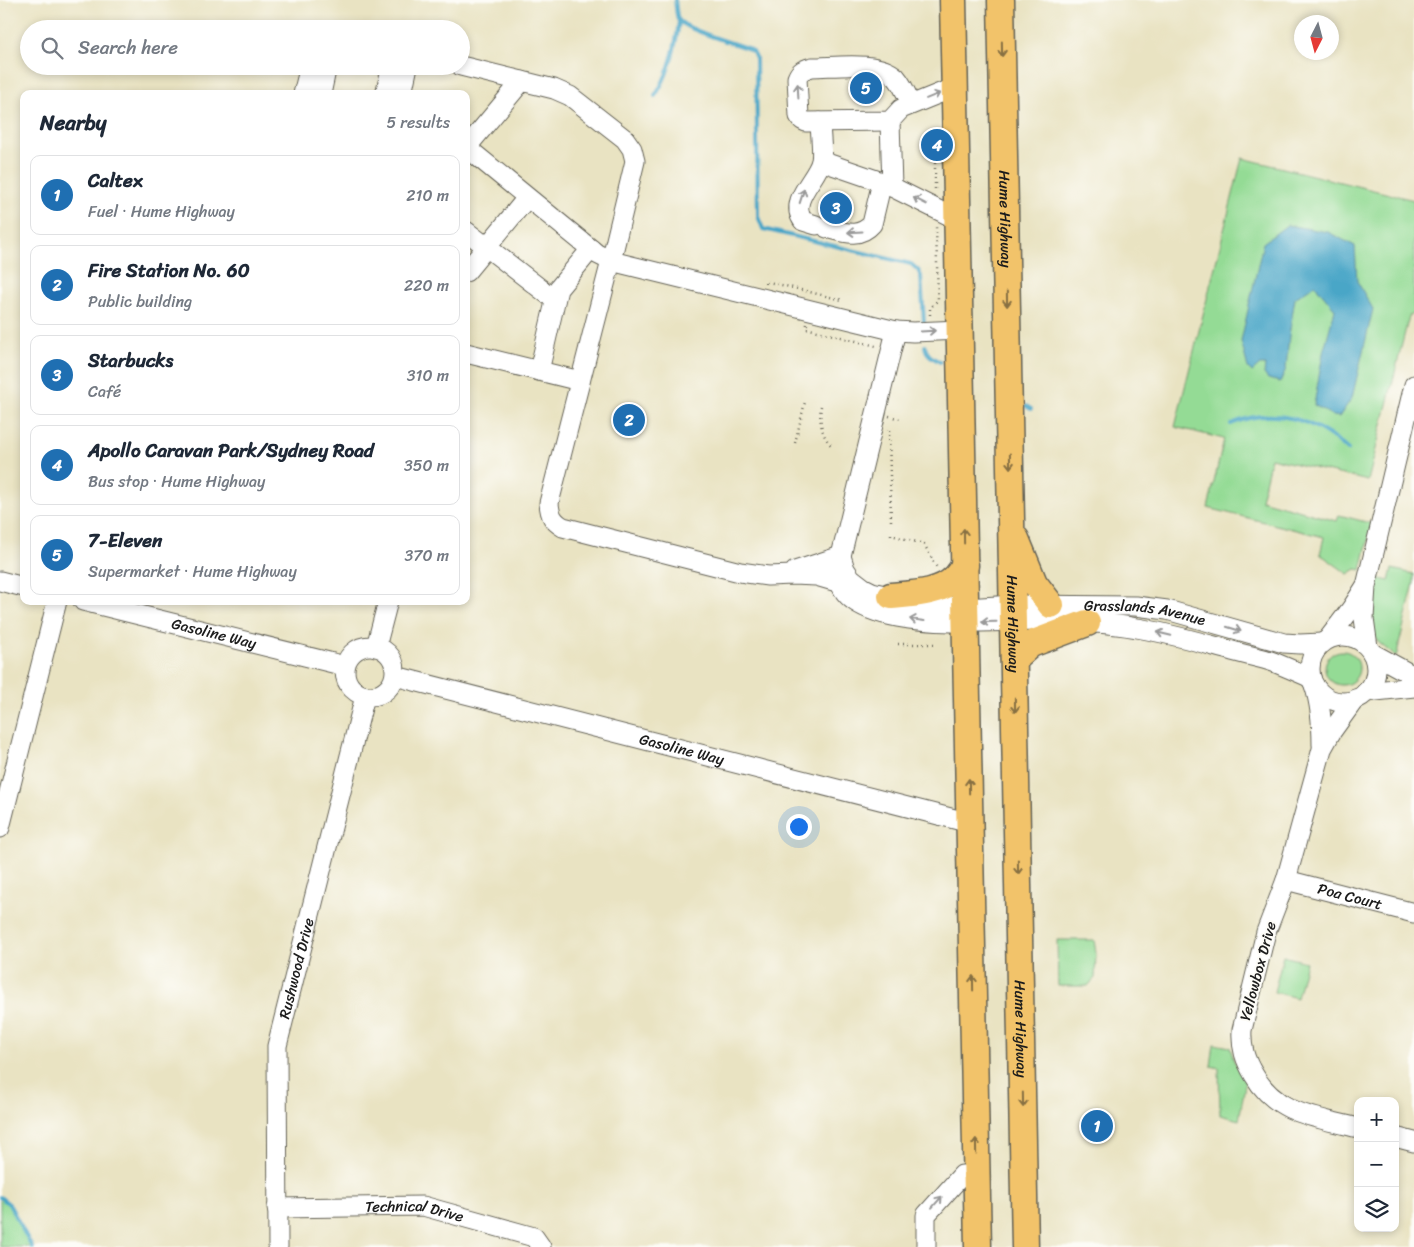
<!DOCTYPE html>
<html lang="en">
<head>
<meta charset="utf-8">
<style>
  :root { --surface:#fff; --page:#f6f6f7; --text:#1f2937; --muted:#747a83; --line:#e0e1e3; --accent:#1f6fb2 }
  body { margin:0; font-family:Sriracha,sans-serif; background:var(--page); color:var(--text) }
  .controls { position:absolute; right:15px; bottom:15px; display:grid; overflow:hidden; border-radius:10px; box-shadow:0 2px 8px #0003 }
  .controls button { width:45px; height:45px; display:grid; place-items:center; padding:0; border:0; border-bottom:1px solid var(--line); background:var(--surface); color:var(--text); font:25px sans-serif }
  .compass { position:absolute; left:1294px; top:15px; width:45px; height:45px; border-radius:50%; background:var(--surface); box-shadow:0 2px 8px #0003; rotate:186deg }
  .you { position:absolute; left:798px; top:826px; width:18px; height:18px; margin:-12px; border:4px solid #fff; border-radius:50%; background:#1a73e8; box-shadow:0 0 0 8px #1a73e833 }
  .badge { display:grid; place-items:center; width:32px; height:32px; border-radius:50%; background:var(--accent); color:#fff; font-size:16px; font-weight:700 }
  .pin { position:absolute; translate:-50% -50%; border:2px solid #fff; box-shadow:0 1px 5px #0006 }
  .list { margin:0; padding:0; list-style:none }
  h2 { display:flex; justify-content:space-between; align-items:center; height:65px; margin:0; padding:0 20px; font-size:21px }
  h2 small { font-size:16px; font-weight:400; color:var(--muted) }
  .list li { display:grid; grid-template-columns:32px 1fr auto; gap:15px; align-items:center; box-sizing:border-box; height:80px; margin:0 10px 10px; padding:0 10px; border:1px solid var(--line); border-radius:10px }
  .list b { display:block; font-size:19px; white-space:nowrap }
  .list p { margin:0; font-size:16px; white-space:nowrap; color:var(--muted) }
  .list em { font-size:16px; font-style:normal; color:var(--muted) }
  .icon { flex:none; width:28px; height:28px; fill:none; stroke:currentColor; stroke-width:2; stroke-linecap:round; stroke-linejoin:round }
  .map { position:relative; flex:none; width:1414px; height:1247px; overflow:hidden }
  .search { position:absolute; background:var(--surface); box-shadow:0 2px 8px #0003; left:20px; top:20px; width:450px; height:55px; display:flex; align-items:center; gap:12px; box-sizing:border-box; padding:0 18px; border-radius:28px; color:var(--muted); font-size:19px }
  .panel { position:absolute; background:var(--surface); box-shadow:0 2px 8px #0003; left:20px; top:90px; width:450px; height:515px; border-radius:10px }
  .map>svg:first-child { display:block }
  .green { fill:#94db95; stroke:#587c58 }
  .water { fill:#48a6c7; stroke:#326172 }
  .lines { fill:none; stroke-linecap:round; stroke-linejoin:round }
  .stream { stroke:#48a6c7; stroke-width:4 }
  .minor-casing { stroke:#646256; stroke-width:21 }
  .highway-casing { stroke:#646256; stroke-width:29 }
  .path { stroke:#646256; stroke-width:2.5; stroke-dasharray:1 4; stroke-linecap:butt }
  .minor { stroke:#fff; stroke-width:19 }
  .highway { stroke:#f2c36a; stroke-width:26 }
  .oneway { stroke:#877043 }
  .oneway2 { stroke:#999 }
  .labels { text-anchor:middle; stroke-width:4; stroke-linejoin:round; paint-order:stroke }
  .street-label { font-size:15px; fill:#1c1c1c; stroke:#fdfcf7 }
</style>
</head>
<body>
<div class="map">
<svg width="1414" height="1247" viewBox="0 0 1414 1247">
  <rect width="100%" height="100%" fill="#fdfcf7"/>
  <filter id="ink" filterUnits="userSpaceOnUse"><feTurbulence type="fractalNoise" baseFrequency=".02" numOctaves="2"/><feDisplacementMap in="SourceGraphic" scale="10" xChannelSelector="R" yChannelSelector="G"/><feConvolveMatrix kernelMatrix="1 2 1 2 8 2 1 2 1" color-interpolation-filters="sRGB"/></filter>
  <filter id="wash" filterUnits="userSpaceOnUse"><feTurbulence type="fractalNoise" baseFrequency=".0096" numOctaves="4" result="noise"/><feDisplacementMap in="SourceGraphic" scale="20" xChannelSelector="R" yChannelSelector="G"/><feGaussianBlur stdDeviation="1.12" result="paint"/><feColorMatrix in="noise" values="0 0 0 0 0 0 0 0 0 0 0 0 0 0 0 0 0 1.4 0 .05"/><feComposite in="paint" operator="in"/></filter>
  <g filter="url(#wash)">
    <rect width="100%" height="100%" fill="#e9e3c2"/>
    <path class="green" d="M 1242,158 L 1414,200 L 1414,313 L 1409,316 L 1368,481 L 1271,458 L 1261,500 L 1337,521 L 1339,515 L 1370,523 L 1371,527 L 1361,570 L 1356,569 L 1348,574 L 1320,554 L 1324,537 L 1208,508 L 1224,439 L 1175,427 Z
      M 1392,569 L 1414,574 L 1414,583 L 1396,657 L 1378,642 L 1372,632 L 1376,578 L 1389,581 Z
      M1325 668a17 17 0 1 1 34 0a17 17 0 1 1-34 0Z
      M 1057,940 L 1094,940 L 1096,953 L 1095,978 L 1088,986 L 1058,986 Z
      M 1283,956 L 1306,962 L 1297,998 L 1274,992 Z
      M 1214,1044 L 1230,1047 L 1234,1061 L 1246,1079 L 1239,1120 L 1220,1115 L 1219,1068 L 1211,1066 Z
      M 0,1197 L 9,1204 L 32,1247 L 0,1247 Z"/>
    <path class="water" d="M 1287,225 L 1328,232 L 1355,246 L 1357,281 L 1373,309 L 1352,398 L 1339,417 L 1333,416 L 1314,405 L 1323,353 L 1335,309 L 1315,285 L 1295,298 L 1289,336 L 1286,369 L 1280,382 L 1268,379 L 1264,374 L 1265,365 L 1260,365 L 1252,372 L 1248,368 L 1241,341 L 1263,243 Z"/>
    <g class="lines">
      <path class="stream" d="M 675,0 C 676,6 676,14 678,19 C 683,29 735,44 747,48 L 753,52 L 756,58 L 758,216 L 763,229 L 911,264 L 918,270 L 921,276 L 924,322
        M 655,96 C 669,75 676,45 679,21
        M 925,346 C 926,355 933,358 940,362
        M 1026,406 L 1031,409
        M 1231,424 C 1274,406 1315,419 1348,450
        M 0,1197 L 9,1204 L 32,1247"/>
    </g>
  </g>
  <g filter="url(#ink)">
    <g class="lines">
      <defs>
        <g id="minor">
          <path d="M 461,66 L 554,89 L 570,96 L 625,139 L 632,149 L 635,161 L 611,261 L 597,254 L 466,147"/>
          <path d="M 303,94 L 310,66"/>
          <path d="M 321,94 L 327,66"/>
          <path d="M 385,94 L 392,66"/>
          <path d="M 402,94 L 408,66"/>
          <path d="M 911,104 C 907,95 903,85 896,77 C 878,60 835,67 812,67 C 805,69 800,70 797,78 L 799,116 L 802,120 L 806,122 L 890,121 L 901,109 L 955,87"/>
          <path d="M 890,121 L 892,187"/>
          <path d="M 466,148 L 522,81"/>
          <path d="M 821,161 L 882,182 L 958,220"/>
          <path d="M 816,225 L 803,221 C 788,200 817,179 821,161 C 823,151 820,132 820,122"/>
          <path d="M 827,228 C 843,232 859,239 872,224 L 882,182"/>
          <path d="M 466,231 L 555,300"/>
          <path d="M 466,272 L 527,198"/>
          <path d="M 896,331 L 913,332 L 960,330"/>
          <path d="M 466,353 L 580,381"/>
          <path d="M 539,371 L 558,289 L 591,249"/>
          <path id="s1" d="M 841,556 L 845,569 L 851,578 L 864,588 L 872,592 L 921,604 L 966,608 L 1013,605 L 1136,606 L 1167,610 L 1284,643 L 1300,644 L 1322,643"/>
          <path d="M 795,571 L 841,556"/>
          <path d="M 0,581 L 24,587"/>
          <path d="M 840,583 L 816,576 L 793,575 L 768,576 L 740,572 L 563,527 C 553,521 550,516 549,503 L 611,261 L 896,331 L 838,568 C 835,634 978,621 1020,621 C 1058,622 1099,621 1137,628 C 1168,633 1199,642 1229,650 C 1244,655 1261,657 1276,663 C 1288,668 1300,673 1311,678"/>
          <path id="s2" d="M 83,601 L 345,666"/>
          <circle cx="1343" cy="669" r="33"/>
          <path d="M 1328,639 L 1351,609 L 1365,587"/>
          <circle cx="370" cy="671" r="25"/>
          <path d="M 376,647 L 388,601"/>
          <path d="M 1368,647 L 1364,618 L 1366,586 L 1414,385"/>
          <path d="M 1372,653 L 1414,676"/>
          <path id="s3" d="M 395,676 L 970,823"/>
          <path d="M 1314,685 C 1321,705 1322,724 1322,745"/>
          <path d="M 1366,692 L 1414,687"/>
          <path d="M 1355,699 L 1332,731 L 1322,749 L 1286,880 L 1266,932 L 1242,1030 C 1241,1048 1245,1060 1254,1075 C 1277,1115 1316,1117 1358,1128"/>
          <path d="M 0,828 L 57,601"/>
          <path id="s4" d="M 1286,880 L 1414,913"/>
          <path d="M 1395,1137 L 1414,1142"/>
          <path id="s5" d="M 277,1208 L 423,1206 L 534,1237 L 541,1247"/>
          <path id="s6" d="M 278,1247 L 277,1046 L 365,696"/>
          <path d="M 926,1247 L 926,1215 L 962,1175 L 977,1175"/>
        </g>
        <g id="highway">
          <path d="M 953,0 L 978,1247"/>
          <path id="s7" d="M 1001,0 L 1025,1247"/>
          <path d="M 1016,539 L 1034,583 L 1051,605"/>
          <path d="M 891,596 C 911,594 940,594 955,578 C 959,574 962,569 965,565"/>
          <path d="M 1014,659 L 1031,644 L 1087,623"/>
        </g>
      </defs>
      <use href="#minor" class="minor-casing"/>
      <use href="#highway" class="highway-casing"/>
      <path class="path" d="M 935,158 L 935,191
        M 765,284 L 765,281 L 842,300
        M 930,315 L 930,308 L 938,300 L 936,227
        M 807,324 L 806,328 L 876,346
        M 821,406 C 819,419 821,435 831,445
        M 889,416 L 900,419
        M 889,430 L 891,521
        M 795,443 L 805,402
        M 891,534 L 891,535 L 924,544 L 937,568
        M 898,644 L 936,644"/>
      <use href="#minor" class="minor"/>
      <use href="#highway" class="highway"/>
    </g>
    <defs><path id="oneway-shaft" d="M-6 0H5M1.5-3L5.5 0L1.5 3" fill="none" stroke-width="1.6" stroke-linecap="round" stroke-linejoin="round" transform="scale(1.25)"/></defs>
    <g class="oneway">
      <use href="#oneway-shaft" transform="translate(1002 49) rotate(89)"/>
      <use href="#oneway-shaft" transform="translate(1007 299) rotate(89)"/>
      <use href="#oneway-shaft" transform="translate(1010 461) rotate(89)"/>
      <use href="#oneway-shaft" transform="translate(964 536) rotate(-91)"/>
      <use href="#oneway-shaft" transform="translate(1015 705) rotate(89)"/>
      <use href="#oneway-shaft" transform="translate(969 786) rotate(-91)"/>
      <use href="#oneway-shaft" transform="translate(1018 867) rotate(89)"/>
      <use href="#oneway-shaft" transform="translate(973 983) rotate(-91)"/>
      <use href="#oneway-shaft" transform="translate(1023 1100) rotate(89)"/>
      <use href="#oneway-shaft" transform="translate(976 1146) rotate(-91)"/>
    </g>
    <g class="oneway2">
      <use href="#oneway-shaft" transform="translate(798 91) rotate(-93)"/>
      <use href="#oneway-shaft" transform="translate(933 96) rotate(-22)"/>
      <use href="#oneway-shaft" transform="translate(802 196) rotate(-72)"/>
      <use href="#oneway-shaft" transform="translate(920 201) rotate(-153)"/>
      <use href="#oneway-shaft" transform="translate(855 232) rotate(177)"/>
      <use href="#oneway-shaft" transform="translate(928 331) rotate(-3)"/>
      <use href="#oneway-shaft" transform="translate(917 620) rotate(-172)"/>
      <use href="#oneway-shaft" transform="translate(989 622) rotate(179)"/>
      <use href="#oneway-shaft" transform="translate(1234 629) rotate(17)"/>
      <use href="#oneway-shaft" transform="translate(1164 634) rotate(-167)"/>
      <use href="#oneway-shaft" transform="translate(937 1202) rotate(-49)"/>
    </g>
  </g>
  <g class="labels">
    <g class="street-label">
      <text dy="5" stroke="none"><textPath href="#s7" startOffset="219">Hume Highway</textPath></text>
      <text dy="5" stroke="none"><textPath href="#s1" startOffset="325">Grasslands Avenue</textPath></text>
      <text dy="5" stroke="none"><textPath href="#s7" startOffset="624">Hume Highway</textPath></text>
      <text dy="5" stroke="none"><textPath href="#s2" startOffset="135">Gasoline Way</textPath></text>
      <text dy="5" stroke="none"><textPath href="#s3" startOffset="296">Gasoline Way</textPath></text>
      <text dy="5" stroke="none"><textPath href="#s4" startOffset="66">Poa Court</textPath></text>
      <text dy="5" stroke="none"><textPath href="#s6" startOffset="281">Rushwood Drive</textPath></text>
      <text transform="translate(1258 971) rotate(-75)" y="5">Yellowbox Drive</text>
      <text dy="5" stroke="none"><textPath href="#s7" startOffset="1029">Hume Highway</textPath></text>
      <text dy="5" stroke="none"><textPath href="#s5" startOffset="138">Technical Drive</textPath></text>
    </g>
  </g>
</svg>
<div class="controls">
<button>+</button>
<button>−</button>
<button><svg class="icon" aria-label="layers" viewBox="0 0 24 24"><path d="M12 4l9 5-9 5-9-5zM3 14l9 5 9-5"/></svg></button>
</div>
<svg class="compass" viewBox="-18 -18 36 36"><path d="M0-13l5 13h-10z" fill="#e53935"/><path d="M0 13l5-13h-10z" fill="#747a83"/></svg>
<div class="you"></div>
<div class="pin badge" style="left:1097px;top:1126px">1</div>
<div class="pin badge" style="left:629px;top:420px">2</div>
<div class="pin badge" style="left:836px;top:208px">3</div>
<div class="pin badge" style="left:937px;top:145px">4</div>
<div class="pin badge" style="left:866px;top:88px">5</div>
<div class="search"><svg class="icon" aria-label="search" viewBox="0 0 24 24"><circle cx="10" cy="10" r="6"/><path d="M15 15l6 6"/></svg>Search here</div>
<section class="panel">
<h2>Nearby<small>5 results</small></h2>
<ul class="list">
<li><span class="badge">1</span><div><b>Caltex</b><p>Fuel · Hume Highway</p></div><em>210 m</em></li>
<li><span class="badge">2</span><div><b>Fire Station No. 60</b><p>Public building</p></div><em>220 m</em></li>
<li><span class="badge">3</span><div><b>Starbucks</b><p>Café</p></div><em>310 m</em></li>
<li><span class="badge">4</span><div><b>Apollo Caravan Park/Sydney Road</b><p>Bus stop · Hume Highway</p></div><em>350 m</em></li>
<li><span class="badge">5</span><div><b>7-Eleven</b><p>Supermarket · Hume Highway</p></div><em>370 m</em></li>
</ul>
</section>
</div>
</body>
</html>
